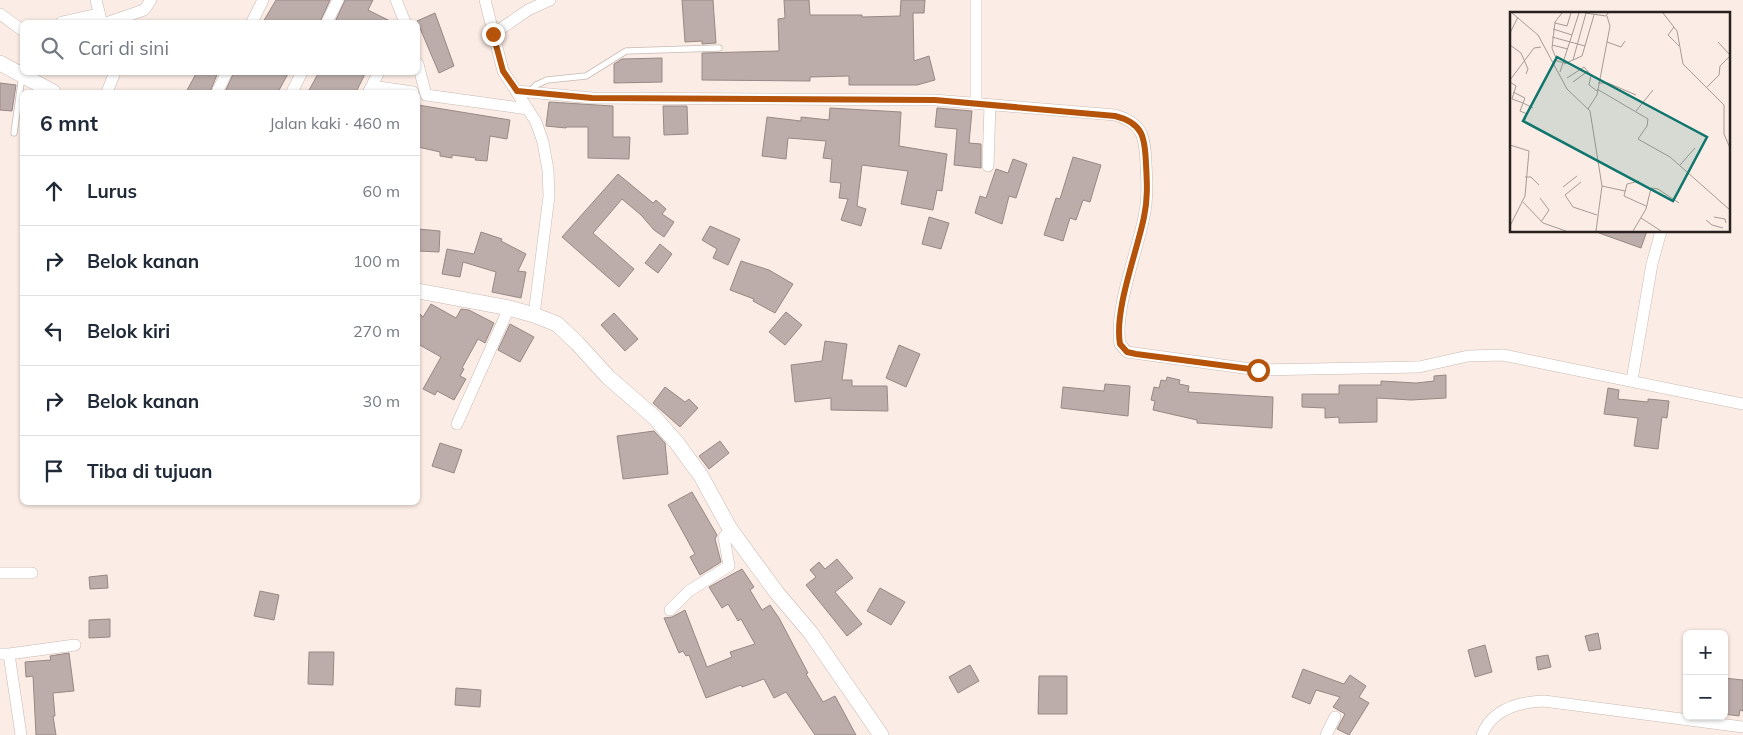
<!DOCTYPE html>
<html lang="id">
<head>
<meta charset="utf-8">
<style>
  :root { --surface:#fff; --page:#f2f2f3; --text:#1f2937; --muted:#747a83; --line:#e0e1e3 }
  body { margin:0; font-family:Mulish,sans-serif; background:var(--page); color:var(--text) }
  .controls { position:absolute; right:15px; bottom:15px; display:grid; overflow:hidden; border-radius:8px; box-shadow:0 1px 4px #0004 }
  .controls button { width:45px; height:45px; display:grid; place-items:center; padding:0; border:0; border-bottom:1px solid var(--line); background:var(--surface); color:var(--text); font:25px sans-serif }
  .stop { position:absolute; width:15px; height:15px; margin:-11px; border:4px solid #b45309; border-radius:50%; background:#fff }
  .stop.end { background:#b45309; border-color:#fff; box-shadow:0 1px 5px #0008 }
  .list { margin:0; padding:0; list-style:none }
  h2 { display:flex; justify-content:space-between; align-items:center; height:65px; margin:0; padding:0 20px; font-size:21px }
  h2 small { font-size:16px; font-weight:400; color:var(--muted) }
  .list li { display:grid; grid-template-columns:32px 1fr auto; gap:15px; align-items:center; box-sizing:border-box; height:70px; padding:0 20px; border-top:1px solid var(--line) }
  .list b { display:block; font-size:19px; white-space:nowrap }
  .list em { font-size:16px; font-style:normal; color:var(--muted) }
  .icon { flex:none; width:28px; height:28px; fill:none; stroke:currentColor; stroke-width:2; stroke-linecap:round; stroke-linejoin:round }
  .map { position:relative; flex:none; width:1743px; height:735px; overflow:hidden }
  .search { position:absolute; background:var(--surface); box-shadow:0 1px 4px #0004; left:20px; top:20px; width:400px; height:55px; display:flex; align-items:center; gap:12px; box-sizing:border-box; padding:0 18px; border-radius:8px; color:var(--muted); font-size:19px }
  .panel { position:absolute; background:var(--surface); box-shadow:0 1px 4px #0004; left:20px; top:90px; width:400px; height:415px; border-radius:8px }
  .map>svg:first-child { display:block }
  .building { fill:#bcadaa; stroke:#978885 }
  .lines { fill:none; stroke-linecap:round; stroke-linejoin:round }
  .service-casing { stroke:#c8bab3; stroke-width:7 }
  .minor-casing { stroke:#c8bab3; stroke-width:12 }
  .tertiary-casing { stroke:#c8bab3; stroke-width:16 }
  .service { stroke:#fff; stroke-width:5.5 }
  .minor { stroke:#fff; stroke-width:11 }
  .tertiary { stroke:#fff; stroke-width:15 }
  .route { stroke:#b45309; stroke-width:6 }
  .inset-road { fill:none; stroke:#a69b96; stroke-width:1 }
  .view { fill:#0f766e; fill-opacity:0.15; stroke:#0f766e; stroke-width:2.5 }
  .inset-edge { fill:none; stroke:#27211f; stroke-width:2.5 }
</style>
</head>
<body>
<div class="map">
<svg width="1743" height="735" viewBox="0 0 1743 735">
  <rect width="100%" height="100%" fill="#fbece5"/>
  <path class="building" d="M 276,0 L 330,0 L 320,22 L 263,22 Z
    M 345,0 L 373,0 L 368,10 L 392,22 L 335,22 Z
    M 682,0 L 713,0 L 716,43 L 702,44 L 702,41 L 685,42 Z
    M 784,0 L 809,0 L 810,15 L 862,15 L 862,17 L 900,16 L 901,0 L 925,0 L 924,13 L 913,13 L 914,61 L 929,56 L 935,80 L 917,85 L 849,85 L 849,76 L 810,77 L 810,81 L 702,80 L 702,53 L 779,51 L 778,19 L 785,18 Z
    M 435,13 L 454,66 L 439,73 L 417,21 Z
    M 662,58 L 662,82 L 614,83 L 614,64 L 622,59 Z
    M 197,72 L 218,72 L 210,92 L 186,92 Z
    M 234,72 L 289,72 L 278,92 L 225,92 Z
    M 319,72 L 366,72 L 356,92 L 308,92 Z
    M 0,83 L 16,85 L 12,111 L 0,110 Z
    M 549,102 L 613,106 L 613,137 L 630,137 L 629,159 L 588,158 L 588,127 L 566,127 L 566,128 L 546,126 Z
    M 418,105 L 510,120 L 507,139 L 490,136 L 487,161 L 475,160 L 476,158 L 452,155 L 452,158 L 440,156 L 440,152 L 418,147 Z
    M 663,106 L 687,106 L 688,134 L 664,135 Z
    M 830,108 L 901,112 L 899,146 L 947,154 L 942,191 L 937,190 L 933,210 L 901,204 L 908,171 L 862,165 L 857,206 L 866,209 L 861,226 L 841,220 L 848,199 L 839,198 L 841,183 L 830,182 L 832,159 L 823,158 L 826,141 L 788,138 L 786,159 L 762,156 L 767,117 L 801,121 L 801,117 L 829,120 Z
    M 937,108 L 972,111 L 969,143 L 981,144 L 981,168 L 954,165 L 957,129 L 935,127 Z
    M 1073,157 L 1101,165 L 1090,202 L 1083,200 L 1076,220 L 1070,218 L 1063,241 L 1044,235 L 1056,198 L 1060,199 Z
    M 1013,159 L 1027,164 L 1016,198 L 1009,196 L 1002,224 L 975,213 L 980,196 L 986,198 L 996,169 L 1008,173 Z
    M 618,174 L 653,203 L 656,200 L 666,209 L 662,214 L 674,222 L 664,237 L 654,230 L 641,215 L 622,199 L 593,233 L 634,269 L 619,287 L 562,237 Z
    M 929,217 L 949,223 L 941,249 L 922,244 Z
    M 710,226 L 740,239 L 728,265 L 713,258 L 717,249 L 702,240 Z
    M 418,229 L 440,231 L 439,252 L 418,251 Z
    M 1599,231 L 1647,231 L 1641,248 L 1599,233 Z
    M 481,232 L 502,239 L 501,241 L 526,254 L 518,271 L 526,272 L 521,298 L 492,292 L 496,272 L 463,262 L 460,277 L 442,274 L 447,249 L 474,254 Z
    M 660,244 L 672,254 L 658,273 L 645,263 Z
    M 741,261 L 769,270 L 793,284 L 775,313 L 753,301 L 754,299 L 730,290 Z
    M 431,304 L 456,318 L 461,309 L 469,310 L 494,323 L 485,343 L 478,339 L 462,368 L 464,369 L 460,376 L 466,379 L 454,400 L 437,391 L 435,395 L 423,389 L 441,357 L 418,344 L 418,312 L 423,317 Z
    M 786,312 L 802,325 L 785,345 L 769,332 Z
    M 614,313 L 638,339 L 625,351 L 601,325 Z
    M 510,324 L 534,337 L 520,362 L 498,350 Z
    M 825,341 L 847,344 L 842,380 L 852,380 L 852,386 L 887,386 L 888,411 L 831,410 L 831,398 L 795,402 L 791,365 L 822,361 Z
    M 899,345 L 920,354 L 906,387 L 886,378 Z
    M 1446,375 L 1446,398 L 1411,400 L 1377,398 L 1377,422 L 1339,423 L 1339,417 L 1325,418 L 1325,408 L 1302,407 L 1302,394 L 1339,394 L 1339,385 L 1381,385 L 1381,381 L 1416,383 L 1434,381 L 1434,376 Z
    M 1167,377 L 1180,380 L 1179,384 L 1189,386 L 1188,392 L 1273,397 L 1272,428 L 1197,423 L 1197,420 L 1153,410 L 1155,401 L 1151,400 L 1154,387 L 1159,388 L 1161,380 L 1166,381 Z
    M 1105,384 L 1130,386 L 1128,416 L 1061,408 L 1063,387 L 1104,391 Z
    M 665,387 L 685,402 L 689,399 L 698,408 L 680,427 L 653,403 Z
    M 1608,388 L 1619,390 L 1618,399 L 1648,402 L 1648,399 L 1669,401 L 1667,418 L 1662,417 L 1658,449 L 1634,446 L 1638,418 L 1604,414 Z
    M 654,431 L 665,443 L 668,474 L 623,479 L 617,436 Z
    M 720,441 L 729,453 L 709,469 L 699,456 Z
    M 440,443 L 462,450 L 454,473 L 432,466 Z
    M 692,492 L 717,535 L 715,539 L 721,562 L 700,575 L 690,557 L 695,554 L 668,505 Z
    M 837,559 L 853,578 L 835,592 L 862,624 L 847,636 L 806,585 L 816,577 L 810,570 L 819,562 L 825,569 Z
    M 742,569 L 754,587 L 750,590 L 762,610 L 770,605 L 779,618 L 808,673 L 806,674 L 823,702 L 835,696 L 856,735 L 815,735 L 786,692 L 774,698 L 764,679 L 742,687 L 741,685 L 706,698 L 689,655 L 686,656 L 683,651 L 679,653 L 664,618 L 672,617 L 685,610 L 707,667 L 732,657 L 730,652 L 755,644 L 741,619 L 738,621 L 728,604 L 722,608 L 709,587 Z
    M 107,575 L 108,588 L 90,589 L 89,577 Z
    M 880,588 L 905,602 L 891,625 L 867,611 Z
    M 260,591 L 279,595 L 274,620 L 254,616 Z
    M 110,619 L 110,637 L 89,638 L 89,620 Z
    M 1598,633 L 1601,649 L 1589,651 L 1585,636 Z
    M 1485,645 L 1492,672 L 1475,677 L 1468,650 Z
    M 309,652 L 334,652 L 333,685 L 308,684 Z
    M 69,653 L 74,691 L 53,693 L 55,716 L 53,716 L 56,735 L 36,735 L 33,676 L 26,677 L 25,662 L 51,660 L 50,656 Z
    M 1548,655 L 1551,667 L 1538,670 L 1536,657 Z
    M 970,665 L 979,681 L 958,693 L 949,677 Z
    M 1303,669 L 1344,684 L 1350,675 L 1366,686 L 1359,697 L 1369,703 L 1349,735 L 1337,729 L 1345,714 L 1333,707 L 1340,697 L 1316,690 L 1310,704 L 1292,697 Z
    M 1039,676 L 1067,676 L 1067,714 L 1038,714 Z
    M 1724,678 L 1743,680 L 1743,711 L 1740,710 L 1739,716 L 1724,714 Z
    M 456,688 L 481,690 L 480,707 L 455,705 Z"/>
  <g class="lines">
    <defs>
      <path id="service" d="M 530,92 L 536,85 L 547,80 L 586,76 L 626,51 L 719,48
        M 14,133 L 22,76"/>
      <path id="minor" d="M 96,0 L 101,20
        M 396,0 L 405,22
        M 485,0 L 503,71 L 536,122 L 543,142 L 548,170 L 549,196 L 534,315
        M 976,0 L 976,104
        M 0,14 L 22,30
        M 62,22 L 98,14
        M 109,22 L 144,10 L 151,0
        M 252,22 L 263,0
        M 327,22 L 338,0
        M 493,34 L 528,10 L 550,0
        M 418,64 L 426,95 L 528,109
        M 372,86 L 413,92
        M 369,91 L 379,72
        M 517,91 L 592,98 L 935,100 L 1115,115 C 1143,123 1145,137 1146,164 C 1147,182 1148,199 1144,217 C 1137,252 1114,311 1120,344 L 1127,352 L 1258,370 L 1419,367 L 1468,356 L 1503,355 L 1743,404
        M 107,92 L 115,72
        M 217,92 L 227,72
        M 292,92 L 302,72
        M 988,166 L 990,105
        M 1632,380 L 1652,264 L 1661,231
        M 457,424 L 509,308
        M 0,573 L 32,573
        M 670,610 L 689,591 L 729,566 L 724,537 L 730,529
        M 0,654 L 9,654 L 21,735
        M 9,654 L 75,645
        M 1326,735 L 1335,717
        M 1482,735 C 1492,709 1518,702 1544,701 L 1743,727"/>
      <path id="tertiary" d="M 0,63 L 53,92
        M 418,291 L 509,308 L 534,315 L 557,324 L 577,343 L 608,377 L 654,417 L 677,443 L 701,476 L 730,529 L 777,593 L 810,632 L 881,735"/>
    </defs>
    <use href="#service" class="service-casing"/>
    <use href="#minor" class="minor-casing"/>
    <use href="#tertiary" class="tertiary-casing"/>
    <use href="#service" class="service"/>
    <use href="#minor" class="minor"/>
    <use href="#tertiary" class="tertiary"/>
  </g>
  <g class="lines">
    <path class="route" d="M 493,34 L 503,71 L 517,91 L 592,98 L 935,100 L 1115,116 C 1143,123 1145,137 1146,164 C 1147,182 1148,199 1144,217 C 1137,252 1114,310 1120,344 L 1127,352 L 1136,354 L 1258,370"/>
  </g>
  <g transform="translate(1510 12)">
    <rect width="220" height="220" fill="#fbece5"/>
    <path class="inset-road" d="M 2,1 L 28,23 L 57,77 L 80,99 L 92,174 L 86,219M 52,1 L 45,10 L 42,36 L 47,49 L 55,51M 75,1 L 96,4 L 98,1M 153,1 L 167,19 L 173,52 L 214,93 L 214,122 L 220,136M 45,11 L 57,14 L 61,1M 164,15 L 158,23 L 169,34M 43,17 L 62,23M 0,21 L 8,5M 42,25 L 75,34M 97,30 L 111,35 L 115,29M 208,30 L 220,43M 0,33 L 11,41 L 18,57 L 16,62M 42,33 L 58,37M 63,48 L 76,1M 54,52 L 72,44 L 84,3M 50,60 L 69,1M 57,66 L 74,55 L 81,63 L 79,73 L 87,79M 0,68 L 24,36 L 31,35M 0,70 L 6,74 L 2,87 L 13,91 L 10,99 L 17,102 L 14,111M 63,70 L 78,59M 88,71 L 98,71 L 126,83M 196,76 L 209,63 L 210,54 L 220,44M 87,77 L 138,107 L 137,114 L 128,127 L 160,145 L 220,198M 3,80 L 15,86 L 13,91 L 23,96M 78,97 L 87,83 L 100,14 L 97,4M 126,99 L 143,78M 0,133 L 19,139 L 15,184 L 0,214M 170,153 L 185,136M 15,165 L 21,165 L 29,173M 129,169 L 117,172 L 114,184 L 136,194M 71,170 L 55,183 L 63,195 L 87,203M 92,174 L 115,179M 53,175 L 67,164M 30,186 L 39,198 L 31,210M 13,190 L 33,211 L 56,219M 204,205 L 215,207 L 216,211M 131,206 L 151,219M 196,208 L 202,213 L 213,216M 123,219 L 136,197 L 141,176 L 148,177 L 169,191"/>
    <path class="view" d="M 47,45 L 197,125 L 163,189 L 13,109 Z"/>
    <rect width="220" height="220" class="inset-edge"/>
  </g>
</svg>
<div class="controls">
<button>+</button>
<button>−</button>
</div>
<div class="stop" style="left:1258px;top:370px"></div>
<div class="stop end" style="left:493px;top:34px"></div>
<div class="search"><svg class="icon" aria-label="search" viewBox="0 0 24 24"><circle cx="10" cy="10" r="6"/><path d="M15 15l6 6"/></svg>Cari di sini</div>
<section class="panel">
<h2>6 mnt<small>Jalan kaki · 460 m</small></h2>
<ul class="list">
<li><svg class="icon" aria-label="ahead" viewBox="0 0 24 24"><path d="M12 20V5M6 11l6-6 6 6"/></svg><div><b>Lurus</b></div><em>60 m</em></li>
<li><svg class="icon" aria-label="right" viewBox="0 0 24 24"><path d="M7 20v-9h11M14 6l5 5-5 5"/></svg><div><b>Belok kanan</b></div><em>100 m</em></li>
<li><svg class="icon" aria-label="left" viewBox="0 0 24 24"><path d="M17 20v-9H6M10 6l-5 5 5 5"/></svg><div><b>Belok kiri</b></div><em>270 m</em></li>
<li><svg class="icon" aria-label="right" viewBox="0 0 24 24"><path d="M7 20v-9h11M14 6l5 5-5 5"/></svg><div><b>Belok kanan</b></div><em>30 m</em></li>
<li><svg class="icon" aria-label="arrive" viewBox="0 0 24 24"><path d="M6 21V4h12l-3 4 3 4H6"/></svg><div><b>Tiba di tujuan</b></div></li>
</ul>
</section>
</div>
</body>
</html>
